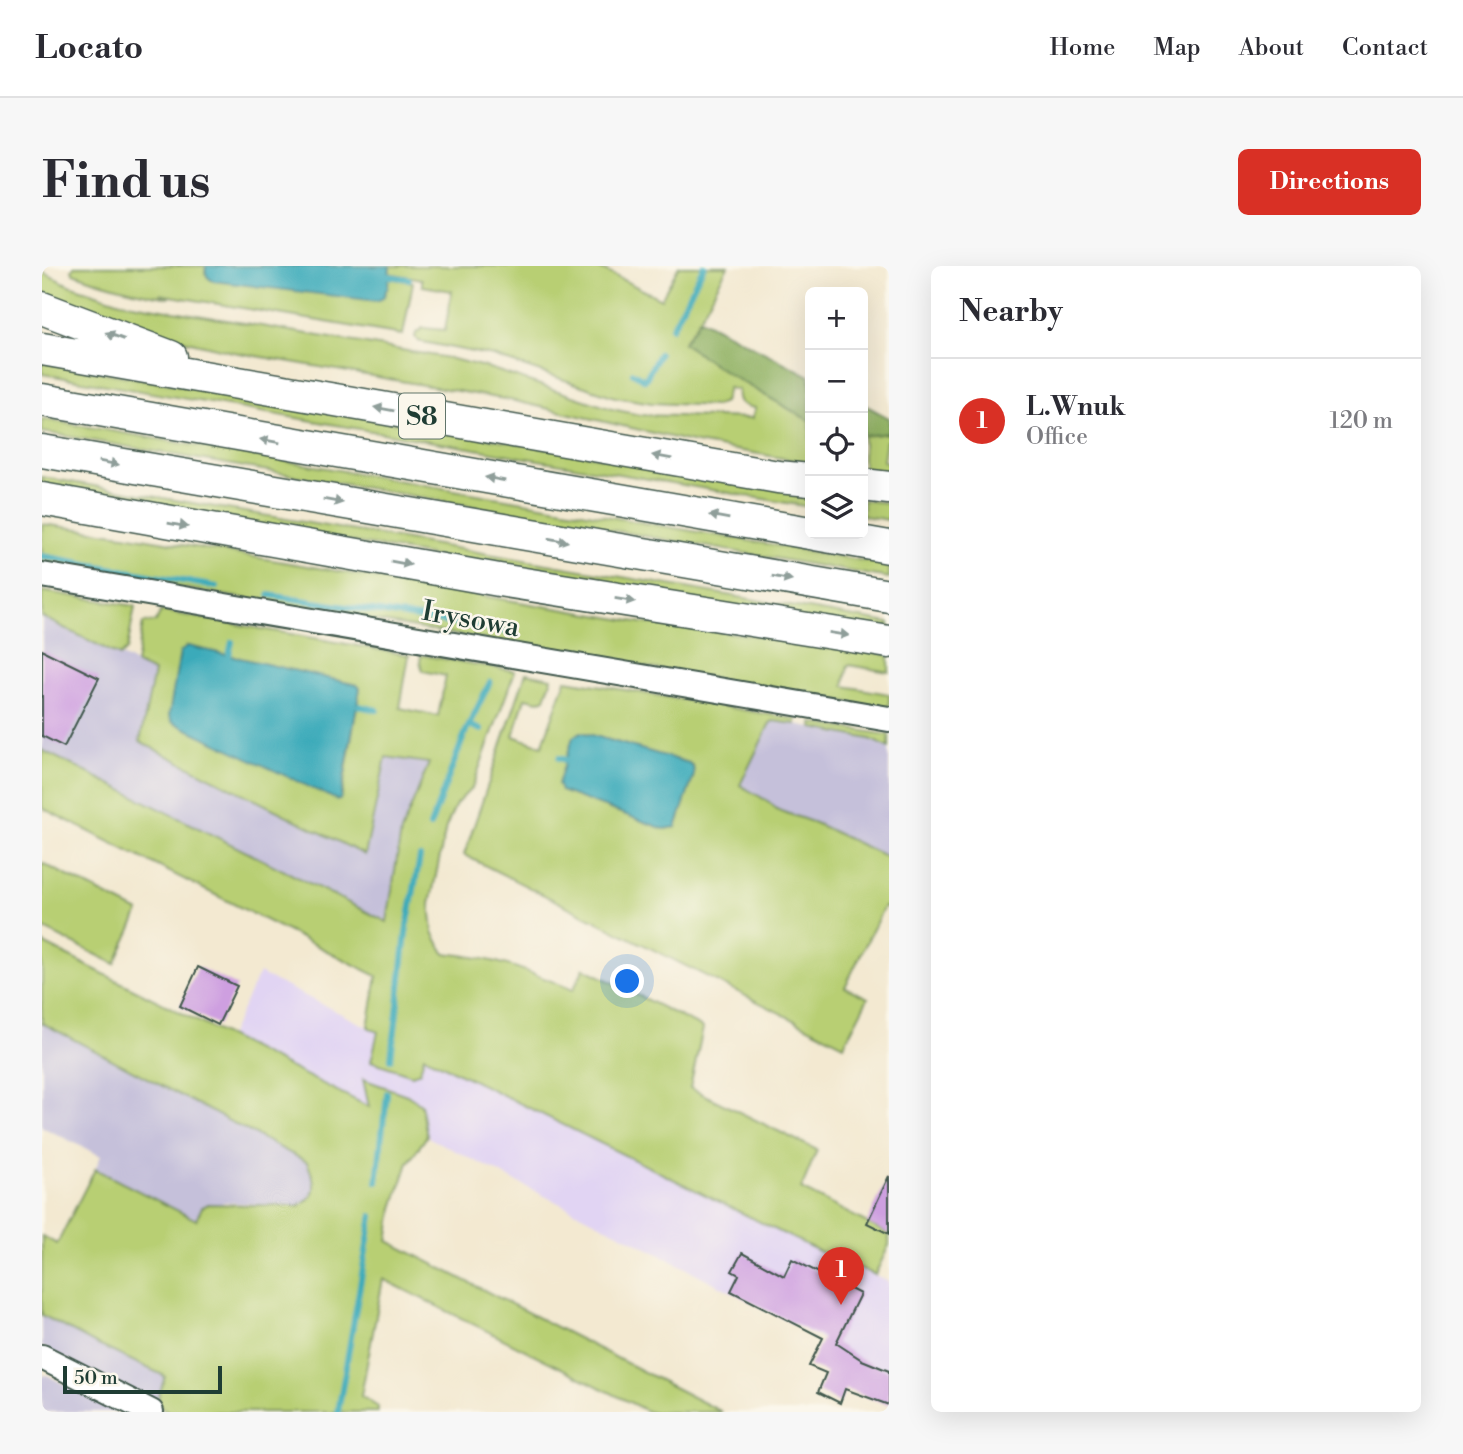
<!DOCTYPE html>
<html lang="en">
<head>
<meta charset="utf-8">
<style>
  :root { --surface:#fff; --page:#f7f7f7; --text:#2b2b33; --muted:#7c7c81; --line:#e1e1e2; --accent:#d93025 }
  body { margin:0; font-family:"Libre Bodoni",serif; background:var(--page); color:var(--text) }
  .controls { position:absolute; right:21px; top:21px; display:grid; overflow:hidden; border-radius:10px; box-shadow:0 7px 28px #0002 }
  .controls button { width:63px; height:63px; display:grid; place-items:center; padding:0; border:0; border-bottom:2px solid var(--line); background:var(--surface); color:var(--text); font:35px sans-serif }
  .scale { position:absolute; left:21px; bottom:18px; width:159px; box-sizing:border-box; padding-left:7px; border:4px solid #1f3d34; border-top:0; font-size:19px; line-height:24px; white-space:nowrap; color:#1f3d34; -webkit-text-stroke:5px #fbf7ec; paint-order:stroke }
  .you { position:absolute; left:586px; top:716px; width:24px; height:24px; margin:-18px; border:5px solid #fff; border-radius:50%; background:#1a73e8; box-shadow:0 0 0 10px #1a73e833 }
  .badge { display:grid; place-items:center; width:46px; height:46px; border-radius:50%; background:var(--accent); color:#fff; font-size:23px; font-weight:700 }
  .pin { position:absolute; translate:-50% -58px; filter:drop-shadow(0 2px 4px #0008) }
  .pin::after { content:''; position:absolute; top:37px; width:24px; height:21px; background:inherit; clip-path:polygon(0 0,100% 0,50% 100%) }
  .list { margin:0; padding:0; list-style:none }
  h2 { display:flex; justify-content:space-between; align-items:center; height:91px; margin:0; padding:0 28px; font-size:30px }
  h2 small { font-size:23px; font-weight:400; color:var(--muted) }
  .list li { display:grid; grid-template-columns:46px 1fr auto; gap:21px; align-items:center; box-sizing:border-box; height:126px; padding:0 28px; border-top:2px solid var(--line) }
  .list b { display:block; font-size:26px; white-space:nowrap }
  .list p { margin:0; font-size:23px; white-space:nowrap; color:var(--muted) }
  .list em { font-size:23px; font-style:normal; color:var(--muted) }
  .icon { flex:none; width:38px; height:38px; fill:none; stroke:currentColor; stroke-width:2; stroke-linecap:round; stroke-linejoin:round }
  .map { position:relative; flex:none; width:847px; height:1146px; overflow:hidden; border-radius:10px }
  header { display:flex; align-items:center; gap:42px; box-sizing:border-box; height:98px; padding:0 35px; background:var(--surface); border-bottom:2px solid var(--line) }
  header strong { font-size:33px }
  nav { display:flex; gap:38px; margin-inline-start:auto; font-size:24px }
  .intro { display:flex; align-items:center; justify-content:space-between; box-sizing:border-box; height:168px; padding:0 42px }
  h1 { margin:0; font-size:49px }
  .button { padding:18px 32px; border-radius:10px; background:var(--accent); color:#fff; font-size:24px; font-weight:700 }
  main { display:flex; gap:42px; padding:0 42px }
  aside { flex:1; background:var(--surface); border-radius:10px; box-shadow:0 7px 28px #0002 }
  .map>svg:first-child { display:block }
  .built { fill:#e1d4f3 }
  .industrial { fill:#c5c0da }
  .green { fill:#b8cf73; stroke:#6c8654; stroke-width:2; fill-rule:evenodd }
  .forest { fill:#92b265; stroke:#58784c; stroke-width:2 }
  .water { fill:#3baaba; stroke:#2d7477; stroke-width:2 }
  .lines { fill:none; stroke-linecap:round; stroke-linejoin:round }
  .stream { stroke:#3baaba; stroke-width:6 }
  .building { fill:#ce9fe0 }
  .secondary-casing { stroke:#3f574c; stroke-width:28 }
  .highway-casing { stroke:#3f574c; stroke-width:35 }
  .secondary { stroke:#fff; stroke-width:24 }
  .highway { stroke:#fff; stroke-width:32 }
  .oneway { fill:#8f9e9a }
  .labels { text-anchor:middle; stroke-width:5; stroke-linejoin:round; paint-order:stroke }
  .shield { fill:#fbf7ec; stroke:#61756b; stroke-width:2 }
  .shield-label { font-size:26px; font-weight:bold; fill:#1f3d34 }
  .street-label { font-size:28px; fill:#1f3d34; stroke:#fbf7ec }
</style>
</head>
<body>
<header>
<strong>Locato</strong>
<nav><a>Home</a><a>Map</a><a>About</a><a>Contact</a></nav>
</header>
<div class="intro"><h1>Find us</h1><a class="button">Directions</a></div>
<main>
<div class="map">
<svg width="847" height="1146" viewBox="0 0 847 1146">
  <rect width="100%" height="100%" fill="#fbf7ec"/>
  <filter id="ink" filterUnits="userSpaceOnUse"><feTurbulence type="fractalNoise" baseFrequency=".0143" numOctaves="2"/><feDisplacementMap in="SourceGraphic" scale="14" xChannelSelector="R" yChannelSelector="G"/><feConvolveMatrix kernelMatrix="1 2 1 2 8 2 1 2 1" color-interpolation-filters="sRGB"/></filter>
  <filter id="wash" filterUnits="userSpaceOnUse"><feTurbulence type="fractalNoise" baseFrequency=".00686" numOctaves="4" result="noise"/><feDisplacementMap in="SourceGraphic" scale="28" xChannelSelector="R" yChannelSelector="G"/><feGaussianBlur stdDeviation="1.57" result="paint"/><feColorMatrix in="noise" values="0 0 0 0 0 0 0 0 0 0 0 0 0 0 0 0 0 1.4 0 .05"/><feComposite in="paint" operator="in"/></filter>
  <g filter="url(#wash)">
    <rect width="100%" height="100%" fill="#f3e9d1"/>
    <path class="built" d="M 217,707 L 804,999 L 806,996 L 847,1016 L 847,1105 L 820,1094 L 590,974 L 187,771 Z"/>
    <path class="industrial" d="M 0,351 L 112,406 L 106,480 L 322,589 L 344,491 L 387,497 L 359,566 L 344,656 L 0,484 Z
      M 731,455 L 754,458 L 828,473 L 847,482 L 847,592 L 773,557 L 736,544 L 727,536 L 697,519 L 722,468 Z
      M 0,757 L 265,896 L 272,914 L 272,927 L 267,935 L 257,940 L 182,936 L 157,948 L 154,955 L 53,903 L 59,890 L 0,861 Z
      M 0,1049 L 54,1078 L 123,1110 L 114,1139 L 0,1081 Z
      M 5,1109 L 31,1123 L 75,1146 L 0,1146 L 0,1110 Z"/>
    <path class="green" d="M 32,0 L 164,0 L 163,7 L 346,20 L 346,12 L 371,16 L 361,69 L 117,28 L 128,32 C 95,27 63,19 31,7 L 30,4 Z
      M 348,0 L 553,0 L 619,33 L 637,0 L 686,0 L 658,52 L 641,77 L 688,109 L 768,155 L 768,197 L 654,177 L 473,135 L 191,86 L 107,66 L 0,30 L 0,6 L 27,19 L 79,36 L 406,92 L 447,102 L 570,143 L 598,149 L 710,152 L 713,142 C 700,140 694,137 696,124 L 686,122 L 682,136 L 674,140 L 610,137 L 573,131 L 451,90 L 376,75 L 373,71 L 374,67 L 381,62 L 403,64 L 410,25 L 380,20 L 380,13 L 347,7 Z
      M 0,96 L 768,227 L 768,241 L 0,108 Z
      M 0,153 L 847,299 L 847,312 L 0,166 Z
      M 847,167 L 847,175 L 844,175 L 841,195 L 847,197 L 847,211 L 821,206 L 821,170 Z
      M 0,211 L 847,357 L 847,369 L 0,222 Z
      M 821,234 L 847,237 L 847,254 L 821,250 Z
      M 0,258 L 82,269 L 601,357 L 745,373 L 847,389 L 847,406 L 806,399 L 802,420 L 847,428 L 847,443 L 0,298 Z
      M 0,325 L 93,340 L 85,384 L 78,390 L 0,351 Z
      M 119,345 L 367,389 L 358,442 L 396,450 L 404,410 L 381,405 L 378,396 L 379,389 L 473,405 L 430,522 L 414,538 L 404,561 L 388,638 L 391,666 L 402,687 C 454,692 484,704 531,724 L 542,702 L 661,762 L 648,822 L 775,884 L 759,923 L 847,968 L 847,979 L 833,1009 L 807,997 L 805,999 L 382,790 L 378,806 L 370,809 L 329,795 L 336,766 L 326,761 L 335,710 L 0,542 L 0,484 L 345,656 L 359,566 L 387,497 L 344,491 L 323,589 L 106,480 L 98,475 L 112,406 L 94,398 L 101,357 L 114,356 ZM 146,380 L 315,419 L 318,422 L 300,529 Z
      M 484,407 L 510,412 L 503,432 L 497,435 L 483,432 L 471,470 L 500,480 L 524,414 L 754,453 L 754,458 L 731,455 L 727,459 L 698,519 L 727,536 L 736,544 L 773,557 L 847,592 L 847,642 L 842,640 L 803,721 L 826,732 L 802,779 L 422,589 ZM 543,467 L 647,497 L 651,500 L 652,509 L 634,561 L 622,563 L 519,525 L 531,471 Z
      M 771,457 L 847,469 L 847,482 L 828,473 L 771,462 Z
      M 0,597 L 97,646 L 73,698 L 0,662 Z
      M 0,677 L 327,841 L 321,813 L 365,829 L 379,838 L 385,870 L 366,897 L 351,942 L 346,975 L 680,1146 L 607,1146 L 341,1013 L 319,1130 L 336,1141 L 336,1146 L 127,1146 L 114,1139 L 123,1110 L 54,1078 L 0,1049 L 0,970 L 15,978 L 53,903 L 154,954 L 160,941 L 167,938 L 257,940 C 279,928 273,915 265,896 L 0,757 Z"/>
    <path class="forest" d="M 658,53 L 768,110 L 768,155 L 688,109 L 641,77 Z
      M 821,138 L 847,152 L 847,167 L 821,170 Z"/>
    <path class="water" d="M 164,0 L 348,0 L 346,20 L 341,32 L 335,35 L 171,15 C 164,11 163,8 164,0 Z
      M 146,380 L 315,419 L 318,422 L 298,534 L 295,534 L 130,456 L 127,449 L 138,386 Z
      M 539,466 L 647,497 L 651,501 L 652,509 L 634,561 L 622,563 L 519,525 L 516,518 L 531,471 Z"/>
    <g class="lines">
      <path class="stream" d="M 347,10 L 367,13
        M 630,62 L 662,0
        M 591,107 L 603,114 L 617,88
        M 0,290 L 175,321
        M 227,329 L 473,367
        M 187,389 L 190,376
        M 317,440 L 335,444
        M 427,459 L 439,464
        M 517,492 L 524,494
        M 388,560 L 424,465 L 448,416
        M 352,773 L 364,667 L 378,591
        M 349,793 L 351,774
        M 343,848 L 345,827
        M 335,916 L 342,850
        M 296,1146 L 330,950"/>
    </g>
    <g id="blocks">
      <path class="building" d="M 0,384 L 57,412 L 22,481 L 0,470 Z
        M 156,701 L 195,720 L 176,759 L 138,740 Z
        M 847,910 L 847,968 L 825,957 Z
        M 700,987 L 742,1010 L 750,993 L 818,1028 L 794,1077 L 820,1094 L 847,1105 L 847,1139 L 803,1123 L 798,1137 L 776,1126 L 784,1107 L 767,1100 L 781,1072 L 689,1025 L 697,1009 L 690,1005 Z"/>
    </g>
  </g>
  <g filter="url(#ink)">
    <use href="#blocks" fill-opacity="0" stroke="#3f574c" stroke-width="2"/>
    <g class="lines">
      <defs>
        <path id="secondary" d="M 0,309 L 847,453
          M 0,1091 L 109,1146"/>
        <path id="highway" d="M 0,42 L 129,91
          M 0,83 L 736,211 L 768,214
          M 0,134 L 768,267
          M 0,185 L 847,330
          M 821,219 L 847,222
          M 0,233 L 457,314 L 847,376
          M 773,268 L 847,281"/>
      </defs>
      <use href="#secondary" class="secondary-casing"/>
      <use href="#highway" class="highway-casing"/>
      <use href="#secondary" class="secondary"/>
      <use href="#highway" class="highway"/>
    </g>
    <defs><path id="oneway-solid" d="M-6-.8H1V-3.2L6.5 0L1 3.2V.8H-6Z" transform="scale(1.75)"/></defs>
    <g class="oneway">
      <use href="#oneway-solid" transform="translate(73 70) rotate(-160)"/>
      <use href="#oneway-solid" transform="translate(342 143) rotate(-170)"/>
      <use href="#oneway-solid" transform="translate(228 175) rotate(-170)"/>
      <use href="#oneway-solid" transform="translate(620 191) rotate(-170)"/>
      <use href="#oneway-solid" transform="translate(67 197) rotate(10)"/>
      <use href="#oneway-solid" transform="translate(453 213) rotate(-170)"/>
      <use href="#oneway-solid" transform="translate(291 235) rotate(10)"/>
      <use href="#oneway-solid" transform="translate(677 251) rotate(-170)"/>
      <use href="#oneway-solid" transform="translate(136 259) rotate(10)"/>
      <use href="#oneway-solid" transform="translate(516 274) rotate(10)"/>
      <use href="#oneway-solid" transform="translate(359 297) rotate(10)"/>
      <use href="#oneway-solid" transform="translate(740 312) rotate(10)"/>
      <use href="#oneway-solid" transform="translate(583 334) rotate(9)"/>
      <use href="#oneway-solid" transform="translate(797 368) rotate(9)"/>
    </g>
  </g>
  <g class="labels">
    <rect class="shield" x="357" y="127.5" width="46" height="45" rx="5"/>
    <g class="shield-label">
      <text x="380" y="159">S8</text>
    </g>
    <g class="street-label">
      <text transform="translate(429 352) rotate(10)" y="10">Irysowa</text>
    </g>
  </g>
</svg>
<div class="controls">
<button>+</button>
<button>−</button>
<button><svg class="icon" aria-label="locate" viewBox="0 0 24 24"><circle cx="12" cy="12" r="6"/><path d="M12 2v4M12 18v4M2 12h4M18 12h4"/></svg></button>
<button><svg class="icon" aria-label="layers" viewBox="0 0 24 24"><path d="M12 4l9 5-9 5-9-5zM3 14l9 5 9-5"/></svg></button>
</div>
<div class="scale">50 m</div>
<div class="you"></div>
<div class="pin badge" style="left:799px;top:1039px">1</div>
</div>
<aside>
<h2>Nearby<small></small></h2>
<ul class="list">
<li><span class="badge">1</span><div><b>L.Wnuk</b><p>Office</p></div><em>120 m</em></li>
</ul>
</aside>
</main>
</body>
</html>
